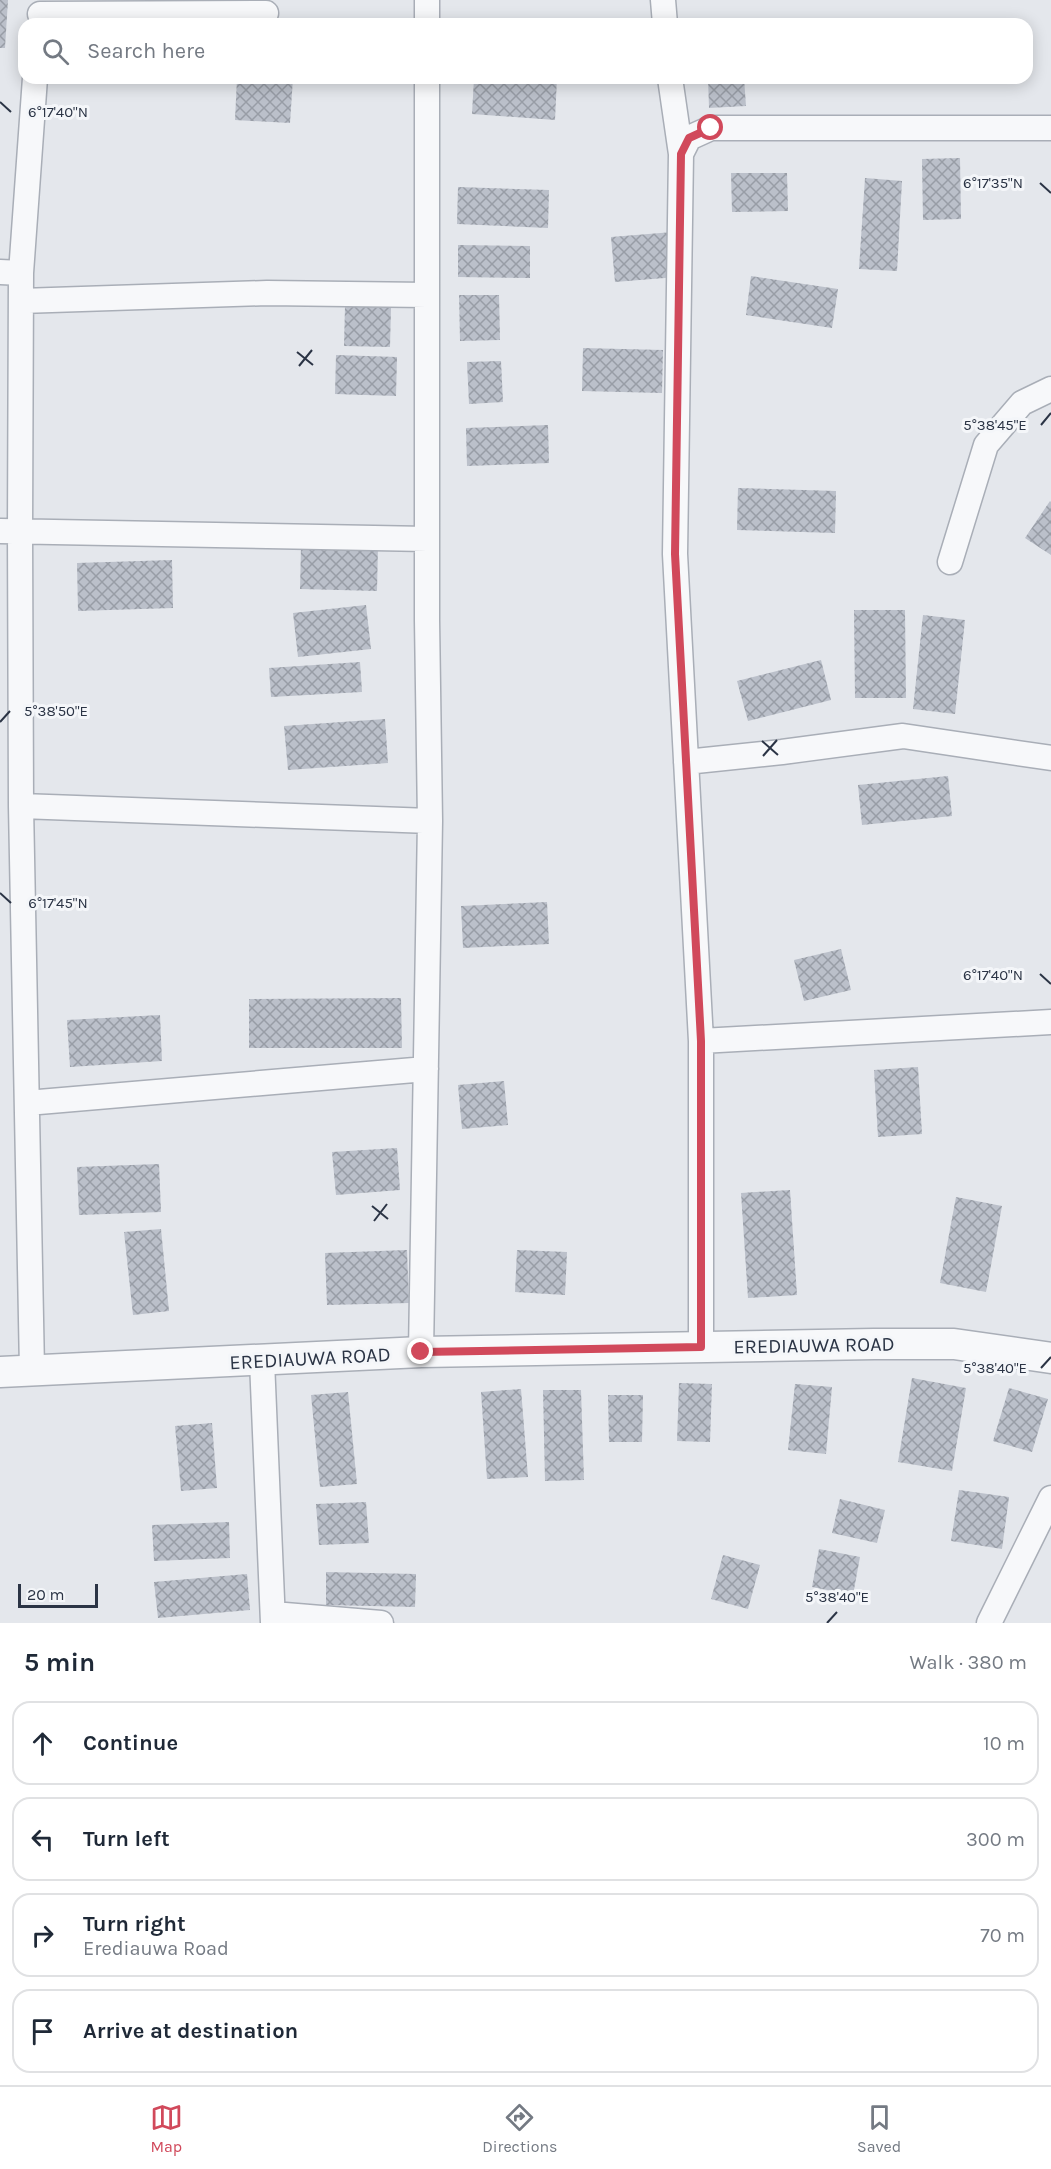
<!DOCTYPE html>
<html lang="en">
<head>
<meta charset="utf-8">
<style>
  :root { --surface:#fff; --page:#f6f6f7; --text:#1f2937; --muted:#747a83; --line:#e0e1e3; --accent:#d1495b }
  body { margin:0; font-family:Karla,sans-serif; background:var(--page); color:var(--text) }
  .scale { position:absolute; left:18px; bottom:15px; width:80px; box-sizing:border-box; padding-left:6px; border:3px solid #2b3445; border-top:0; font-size:16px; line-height:21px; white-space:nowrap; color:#2b3445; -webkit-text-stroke:4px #f4f6f9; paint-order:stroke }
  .stop { position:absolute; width:18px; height:18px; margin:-14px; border:4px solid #d1495b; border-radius:50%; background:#fff }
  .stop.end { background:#d1495b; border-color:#fff; box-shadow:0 2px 6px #0008 }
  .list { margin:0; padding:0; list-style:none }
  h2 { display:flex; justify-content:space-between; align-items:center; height:78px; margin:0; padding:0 24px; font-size:26px }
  h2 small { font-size:20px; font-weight:400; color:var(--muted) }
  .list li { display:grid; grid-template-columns:39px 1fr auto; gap:18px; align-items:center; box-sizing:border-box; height:84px; margin:0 12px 12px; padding:0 12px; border:2px solid var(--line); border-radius:18px }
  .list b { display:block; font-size:22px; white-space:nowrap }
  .list p { margin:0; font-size:20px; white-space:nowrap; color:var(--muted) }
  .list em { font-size:20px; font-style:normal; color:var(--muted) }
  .icon { flex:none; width:33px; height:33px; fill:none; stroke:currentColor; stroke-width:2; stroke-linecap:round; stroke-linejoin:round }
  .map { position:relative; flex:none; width:1051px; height:1623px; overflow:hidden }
  .search { position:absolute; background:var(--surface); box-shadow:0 3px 15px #0003; left:18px; right:18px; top:18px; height:66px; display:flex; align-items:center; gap:15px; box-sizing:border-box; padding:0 21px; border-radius:18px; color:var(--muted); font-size:22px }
  .sheet { height:462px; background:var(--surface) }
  nav { display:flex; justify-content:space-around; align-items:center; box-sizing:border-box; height:84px; border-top:2px solid var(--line); background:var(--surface); font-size:16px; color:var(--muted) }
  nav a { display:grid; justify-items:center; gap:3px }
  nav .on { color:var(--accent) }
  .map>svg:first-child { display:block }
  .building { fill:url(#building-cross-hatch) }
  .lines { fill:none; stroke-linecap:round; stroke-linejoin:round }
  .minor-casing { stroke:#a9aeb7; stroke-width:27 }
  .tertiary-casing { stroke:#a9aeb7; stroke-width:33 }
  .minor { stroke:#f7f8fa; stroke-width:24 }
  .tertiary { stroke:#f7f8fa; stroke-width:30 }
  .route { stroke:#d1495b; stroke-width:8 }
  .ticks { fill:none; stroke:#2b3445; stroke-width:2 }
  .labels { text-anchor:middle; stroke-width:6; stroke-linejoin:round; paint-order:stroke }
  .street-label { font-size:20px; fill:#2b3445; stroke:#f4f6f9 }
  .ticks-label { font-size:15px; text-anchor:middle; fill:#2b3445; stroke:#f4f6f9; stroke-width:6; stroke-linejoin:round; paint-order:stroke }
</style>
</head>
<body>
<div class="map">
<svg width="1051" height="1623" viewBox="0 0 1051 1623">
  <defs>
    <pattern id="building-cross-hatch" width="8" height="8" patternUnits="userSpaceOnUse" patternTransform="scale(1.5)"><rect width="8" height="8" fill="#bbc0ca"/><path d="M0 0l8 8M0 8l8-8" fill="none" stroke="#989da6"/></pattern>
  </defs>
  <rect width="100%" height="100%" fill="#e4e7ec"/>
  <path class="building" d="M 0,0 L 8,0 L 5,48 L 0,48 Z
    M 237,78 L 293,78 L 290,123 L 235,120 Z
    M 474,78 L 557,78 L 555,120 L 472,114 Z
    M 708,78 L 744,78 L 746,106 L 709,108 Z
    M 960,158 L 961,219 L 923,220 L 922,159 Z
    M 731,173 L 787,173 L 788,211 L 732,212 Z
    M 865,178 L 902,181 L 897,271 L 859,269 Z
    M 458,187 L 549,190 L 548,228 L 457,224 Z
    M 673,232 L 677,277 L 615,282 L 611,237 Z
    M 458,245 L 530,246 L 530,278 L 458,277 Z
    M 751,276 L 838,289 L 832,328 L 746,315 Z
    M 459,295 L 499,295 L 500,340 L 460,341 Z
    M 345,306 L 391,308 L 390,347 L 344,346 Z
    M 583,348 L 663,350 L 662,393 L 582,391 Z
    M 336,355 L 397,357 L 396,396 L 335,394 Z
    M 501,361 L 503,402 L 469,404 L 467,362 Z
    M 548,425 L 549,463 L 467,466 L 466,428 Z
    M 738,488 L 836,491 L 835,533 L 737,530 Z
    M 1050,501 L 1051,502 L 1051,555 L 1025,538 Z
    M 301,546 L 378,547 L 377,591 L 300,589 Z
    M 172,560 L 173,608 L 78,611 L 77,563 Z
    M 366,605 L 371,649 L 298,657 L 293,613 Z
    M 854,610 L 905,610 L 906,698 L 855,698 Z
    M 923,615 L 965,620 L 955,714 L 913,709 Z
    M 821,660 L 831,700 L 748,721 L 737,681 Z
    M 360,662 L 362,692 L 271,697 L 269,668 Z
    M 385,719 L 388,763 L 288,770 L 284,726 Z
    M 948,776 L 952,816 L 862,825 L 858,785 Z
    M 547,902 L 549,944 L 463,948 L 461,906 Z
    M 841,949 L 851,990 L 804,1001 L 794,960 Z
    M 401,998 L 402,1048 L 249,1048 L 249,999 Z
    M 160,1015 L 162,1061 L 70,1067 L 67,1020 Z
    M 918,1067 L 922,1134 L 878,1137 L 874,1070 Z
    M 504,1081 L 508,1125 L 462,1129 L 458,1085 Z
    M 397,1148 L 400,1190 L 336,1195 L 332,1152 Z
    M 159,1164 L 161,1212 L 79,1215 L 77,1167 Z
    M 790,1190 L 797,1295 L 748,1298 L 741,1193 Z
    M 956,1197 L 1002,1206 L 986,1292 L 940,1283 Z
    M 161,1229 L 169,1311 L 133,1315 L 124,1232 Z
    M 407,1250 L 409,1303 L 327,1305 L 325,1253 Z
    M 517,1250 L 567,1252 L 565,1295 L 515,1292 Z
    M 912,1378 L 966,1388 L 952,1471 L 898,1462 Z
    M 679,1383 L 712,1384 L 710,1442 L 677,1441 Z
    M 795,1384 L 832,1387 L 826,1454 L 788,1450 Z
    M 1009,1388 L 1048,1399 L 1032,1452 L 993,1441 Z
    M 521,1389 L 528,1477 L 487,1479 L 481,1392 Z
    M 543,1390 L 581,1390 L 584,1480 L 545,1481 Z
    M 348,1392 L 357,1484 L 320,1487 L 311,1395 Z
    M 608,1395 L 643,1395 L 642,1442 L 609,1442 Z
    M 212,1423 L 217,1488 L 181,1491 L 175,1426 Z
    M 959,1490 L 1009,1497 L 1002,1549 L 951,1541 Z
    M 840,1499 L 885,1510 L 877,1543 L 832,1533 Z
    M 366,1502 L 369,1543 L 319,1545 L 316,1504 Z
    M 229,1522 L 230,1558 L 154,1561 L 152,1525 Z
    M 819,1549 L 860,1557 L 853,1595 L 812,1587 Z
    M 723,1555 L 760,1565 L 748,1609 L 711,1599 Z
    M 326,1572 L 416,1574 L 415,1607 L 326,1605 Z
    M 247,1574 L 250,1610 L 158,1618 L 154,1582 Z"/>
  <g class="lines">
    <defs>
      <path id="minor" d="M 427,0 L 427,24
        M 663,0 L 665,24
        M 40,14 L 266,13
        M 670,78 L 681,154
        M 0,272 L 21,273
        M 21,301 L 267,293 L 427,295
        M 0,531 L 427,539
        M 950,562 L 986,445 L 1022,403 L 1051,389
        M 686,762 L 782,752 L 903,736 L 1051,758
        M 21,806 L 430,821
        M 701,1041 L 1051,1022
        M 27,1103 L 426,1069
        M 701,1347 L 701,1041 L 675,554 L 681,154 L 689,138 L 711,128 L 1051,128
        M 421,1352 L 430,821 L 427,620 L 427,78
        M 262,1361 L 273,1623
        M 32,1370 L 21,806 L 20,531 L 21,273 L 35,78
        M 273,1614 L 381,1623
        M 989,1623 L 1051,1498"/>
      <path id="tertiary" d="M 0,1372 L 421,1352 L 874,1344 L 954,1344 L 1051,1358"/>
    </defs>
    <use href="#minor" class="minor-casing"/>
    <use href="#tertiary" class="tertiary-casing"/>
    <use href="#minor" class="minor"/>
    <use href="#tertiary" class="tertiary"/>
  </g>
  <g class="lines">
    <path class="route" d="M 421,1352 L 701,1347 L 701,1041 L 675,554 L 681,154 L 689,138 L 711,128"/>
  </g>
  <path class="ticks" d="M 0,102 L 11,112M 1040,183 L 1051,193M 297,352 L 313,365M 299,366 L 312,350M 1041,425 L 1051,413M 0,722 L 10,711M 762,741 L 778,755M 763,756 L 777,740M 0,893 L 11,903M 1040,974 L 1051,984M 372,1206 L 388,1219M 374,1221 L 387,1204M 1041,1368 L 1051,1357M 827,1623 L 837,1612"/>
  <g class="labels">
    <g class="street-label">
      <text transform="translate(814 1345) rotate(-1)" y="7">EREDIAUWA ROAD</text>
      <text transform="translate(310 1358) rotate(-3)" y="7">EREDIAUWA ROAD</text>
    </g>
  </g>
  <g class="ticks-label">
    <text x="58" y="117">6°17'40"N</text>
    <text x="993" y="188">6°17'35"N</text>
    <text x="995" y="430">5°38'45"E</text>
    <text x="56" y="716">5°38'50"E</text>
    <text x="58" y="908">6°17'45"N</text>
    <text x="993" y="980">6°17'40"N</text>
    <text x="995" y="1373">5°38'40"E</text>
    <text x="837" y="1602">5°38'40"E</text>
  </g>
</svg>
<div class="scale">20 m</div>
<div class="stop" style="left:711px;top:128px"></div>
<div class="stop end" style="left:421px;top:1352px"></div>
<div class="search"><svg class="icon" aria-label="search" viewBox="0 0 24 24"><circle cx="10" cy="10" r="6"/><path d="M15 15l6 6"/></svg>Search here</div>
</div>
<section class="sheet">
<h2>5 min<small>Walk · 380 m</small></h2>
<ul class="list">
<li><svg class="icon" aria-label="ahead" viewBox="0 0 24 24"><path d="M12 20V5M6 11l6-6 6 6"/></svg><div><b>Continue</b></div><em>10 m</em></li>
<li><svg class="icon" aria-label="left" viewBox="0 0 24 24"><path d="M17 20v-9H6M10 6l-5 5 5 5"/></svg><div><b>Turn left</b></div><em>300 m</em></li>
<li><svg class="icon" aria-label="right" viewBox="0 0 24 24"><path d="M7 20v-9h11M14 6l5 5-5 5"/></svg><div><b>Turn right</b><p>Erediauwa Road</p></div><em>70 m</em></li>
<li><svg class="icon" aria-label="arrive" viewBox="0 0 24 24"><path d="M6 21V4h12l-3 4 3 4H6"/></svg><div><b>Arrive at destination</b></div></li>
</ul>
</section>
<nav>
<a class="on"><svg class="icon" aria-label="map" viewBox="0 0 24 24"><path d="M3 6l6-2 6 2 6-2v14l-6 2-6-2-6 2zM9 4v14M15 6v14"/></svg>Map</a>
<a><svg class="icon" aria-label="directions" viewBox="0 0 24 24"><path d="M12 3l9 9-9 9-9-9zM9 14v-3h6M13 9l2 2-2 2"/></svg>Directions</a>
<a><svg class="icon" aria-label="saved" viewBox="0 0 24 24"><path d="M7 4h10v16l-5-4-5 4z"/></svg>Saved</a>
</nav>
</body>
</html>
